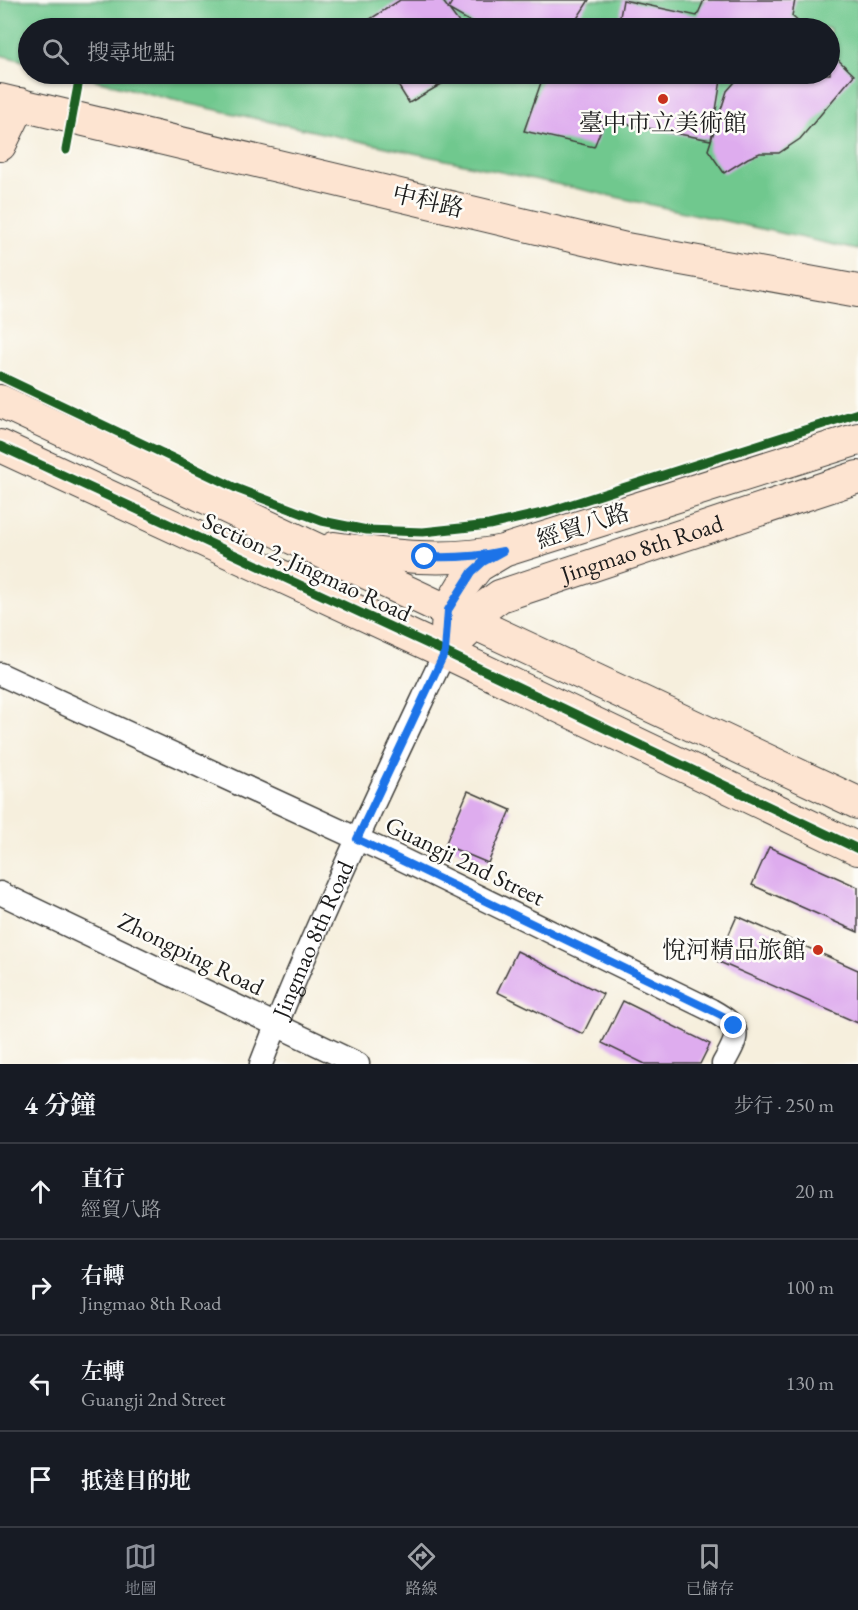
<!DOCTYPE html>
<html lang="zh-TW">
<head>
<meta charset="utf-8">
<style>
  :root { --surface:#171b24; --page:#20242c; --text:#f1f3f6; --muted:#9ea1a6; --line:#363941; --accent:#8c9099 }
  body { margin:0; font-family:"EB Garamond","Noto Serif TC",serif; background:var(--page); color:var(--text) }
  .stop { position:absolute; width:18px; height:18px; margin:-14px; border:4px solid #1a73e8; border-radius:50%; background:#fff }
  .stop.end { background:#1a73e8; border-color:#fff; box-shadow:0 2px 6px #0008 }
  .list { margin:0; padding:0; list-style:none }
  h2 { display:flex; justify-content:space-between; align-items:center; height:78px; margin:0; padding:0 24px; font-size:26px }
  h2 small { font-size:20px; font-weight:400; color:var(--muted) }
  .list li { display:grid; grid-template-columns:39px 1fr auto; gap:18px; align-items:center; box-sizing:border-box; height:96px; padding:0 24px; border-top:2px solid var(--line) }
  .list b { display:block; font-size:22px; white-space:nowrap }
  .list p { margin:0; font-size:20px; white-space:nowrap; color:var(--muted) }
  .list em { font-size:20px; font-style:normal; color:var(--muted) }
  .icon { flex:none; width:33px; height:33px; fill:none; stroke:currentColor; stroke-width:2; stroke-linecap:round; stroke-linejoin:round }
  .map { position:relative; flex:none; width:858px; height:1064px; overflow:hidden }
  .search { position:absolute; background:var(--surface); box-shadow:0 2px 4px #0004; left:18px; right:18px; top:18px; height:66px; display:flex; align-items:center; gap:15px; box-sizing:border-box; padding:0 21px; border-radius:33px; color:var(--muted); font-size:22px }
  .sheet { height:462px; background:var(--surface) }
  nav { display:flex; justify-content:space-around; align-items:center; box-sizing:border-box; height:84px; border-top:2px solid var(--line); background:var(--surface); font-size:16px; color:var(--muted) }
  nav a { display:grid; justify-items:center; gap:3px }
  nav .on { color:var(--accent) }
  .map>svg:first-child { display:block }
  .green { fill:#70c88e; stroke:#467255; stroke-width:1.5 }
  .building { fill:#deacee }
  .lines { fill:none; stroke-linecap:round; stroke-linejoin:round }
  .street-casing { stroke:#3d3c39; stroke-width:25 }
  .secondary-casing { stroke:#3d3c39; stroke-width:34 }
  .street { stroke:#fff; stroke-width:22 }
  .secondary { stroke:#fde4d1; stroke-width:32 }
  .cycleway-casing { stroke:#fdfcf7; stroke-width:13 }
  .cycleway { stroke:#1b5e20; stroke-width:9 }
  .route { stroke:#1a73e8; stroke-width:8 }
  .poi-dot { fill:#c8321e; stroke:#fdfcf7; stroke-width:2 }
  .labels { text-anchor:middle; stroke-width:5; stroke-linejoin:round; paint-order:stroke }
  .poi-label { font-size:24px; fill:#1c1c1c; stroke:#fdfcf7 }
  .street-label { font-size:24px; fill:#1c1c1c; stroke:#fdfcf7 }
</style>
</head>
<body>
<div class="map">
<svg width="858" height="1064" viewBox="0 0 858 1064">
  <rect width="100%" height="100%" fill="#fdfcf7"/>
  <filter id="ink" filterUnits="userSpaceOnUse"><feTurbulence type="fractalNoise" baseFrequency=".0167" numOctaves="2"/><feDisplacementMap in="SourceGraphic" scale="12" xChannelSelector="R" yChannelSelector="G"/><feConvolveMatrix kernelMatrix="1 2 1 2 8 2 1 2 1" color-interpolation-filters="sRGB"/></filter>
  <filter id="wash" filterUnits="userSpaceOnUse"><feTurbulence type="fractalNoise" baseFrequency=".008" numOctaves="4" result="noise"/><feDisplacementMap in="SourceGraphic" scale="24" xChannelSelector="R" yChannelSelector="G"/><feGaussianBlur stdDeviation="1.35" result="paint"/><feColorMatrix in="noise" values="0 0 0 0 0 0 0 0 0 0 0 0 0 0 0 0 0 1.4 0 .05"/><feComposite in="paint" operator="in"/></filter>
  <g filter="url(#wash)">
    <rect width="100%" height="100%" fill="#f6efdd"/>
    <path class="green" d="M 0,0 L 858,0 L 858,250 L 185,103 L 72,74 L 830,74 L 830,28 L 28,28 L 28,62 L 0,55 Z"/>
    <g id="blocks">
      <path class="building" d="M 400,0 L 442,0 L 463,28 L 363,28 L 361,25 Z
        M 453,0 L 589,0 L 571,28 L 481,28 L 448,9 Z
        M 623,0 L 697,16 L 704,0 L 795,0 L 792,16 L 805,28 L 753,28 L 731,23 L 730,28 L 618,28 Z
        M 830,52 L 854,75 L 800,139 L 779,153 L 760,153 L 748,158 L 724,173 L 708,150 L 727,91 L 742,74 L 830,74 Z
        M 391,74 L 459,74 L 409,103 Z
        M 544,74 L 587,74 L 611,78 L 612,74 L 722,74 L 711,140 L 605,120 L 594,147 L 524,131 Z
        M 468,791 L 511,810 L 488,863 L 445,845 Z
        M 769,847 L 858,887 L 858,932 L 752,885 Z
        M 737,916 L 858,970 L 858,1023 L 717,961 Z
        M 517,951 L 603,994 L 583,1034 L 497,992 Z
        M 623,1001 L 710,1044 L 700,1064 L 645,1064 L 602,1043 Z"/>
    </g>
  </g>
  <g filter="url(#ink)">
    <use href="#blocks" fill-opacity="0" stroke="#3d3c39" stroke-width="1.5"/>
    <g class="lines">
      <defs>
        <g id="street">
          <path d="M 0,674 L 393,855 L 711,1010 C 743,1028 740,1034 723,1064"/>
          <path d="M 0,893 L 358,1064"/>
          <path id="s1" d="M 261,1064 C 315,924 381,788 445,652"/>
        </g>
        <g id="secondary">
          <path d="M 0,100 L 626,249 L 858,291"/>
          <path d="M 0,145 L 20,104"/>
          <path d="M 0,401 C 286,536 572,668 858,803"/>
          <path d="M 0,446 L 445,652 L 858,849"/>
          <path d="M 334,548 C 390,556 448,563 503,551 L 858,439"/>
          <path d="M 447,631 L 448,610 L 463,585 L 478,566 L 500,553"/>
          <path id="s2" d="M 461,637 L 476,623 L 485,607 L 500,596 L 858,477"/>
        </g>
      </defs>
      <use href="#street" class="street-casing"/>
      <use href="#secondary" class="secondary-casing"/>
      <use href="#street" class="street"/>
      <use href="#secondary" class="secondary"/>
      <defs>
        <path id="cycleway" d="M 66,150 L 80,75
          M 0,376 L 238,489 L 322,521 L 367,530 L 423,532 L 489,525 L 547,512 L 858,413
          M 0,446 L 445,652 L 858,849"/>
      </defs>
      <use href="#cycleway" class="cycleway-casing"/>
      <use href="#cycleway" class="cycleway"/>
    </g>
  </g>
  <g class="lines" filter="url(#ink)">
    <path class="route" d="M 425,557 C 452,558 477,557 503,551 L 483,562 L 472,572 L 448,610 L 445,652 L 357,839 L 711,1010 L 725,1017 L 734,1026"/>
  </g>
  <g class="poi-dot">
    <circle cx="663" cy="99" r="6"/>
    <circle cx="818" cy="950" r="6"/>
  </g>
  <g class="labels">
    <g class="poi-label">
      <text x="663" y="131">臺中市立美術館</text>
      <text x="806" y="958" text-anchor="end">悅河精品旅館</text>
    </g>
    <g class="street-label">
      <text transform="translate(428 201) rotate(13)" y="8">中科路</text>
      <text transform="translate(583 526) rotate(-18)" y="8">經貿八路</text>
      <text dy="8" stroke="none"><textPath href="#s2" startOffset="207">Jingmao 8th Road</textPath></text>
      <text transform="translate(307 567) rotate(25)" y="8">Section 2, Jingmao Road</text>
      <text transform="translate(465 861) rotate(26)" y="8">Guangji 2nd Street</text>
      <text dy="8" stroke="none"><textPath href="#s1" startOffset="135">Jingmao 8th Road</textPath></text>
      <text transform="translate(191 954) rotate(26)" y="8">Zhongping Road</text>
    </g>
  </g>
</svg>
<div class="stop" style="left:425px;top:557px"></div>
<div class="stop end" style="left:734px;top:1026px"></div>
<div class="search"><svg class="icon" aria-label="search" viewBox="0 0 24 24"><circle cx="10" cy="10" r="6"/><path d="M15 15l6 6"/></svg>搜尋地點</div>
</div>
<section class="sheet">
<h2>4 分鐘<small>步行 · 250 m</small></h2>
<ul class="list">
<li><svg class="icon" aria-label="ahead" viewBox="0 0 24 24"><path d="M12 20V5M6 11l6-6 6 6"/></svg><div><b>直行</b><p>經貿八路</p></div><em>20 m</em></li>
<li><svg class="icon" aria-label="right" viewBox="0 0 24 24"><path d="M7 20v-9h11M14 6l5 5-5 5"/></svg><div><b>右轉</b><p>Jingmao 8th Road</p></div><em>100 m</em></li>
<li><svg class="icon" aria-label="left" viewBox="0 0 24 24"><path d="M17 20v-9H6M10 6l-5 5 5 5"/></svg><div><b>左轉</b><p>Guangji 2nd Street</p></div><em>130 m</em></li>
<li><svg class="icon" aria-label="arrive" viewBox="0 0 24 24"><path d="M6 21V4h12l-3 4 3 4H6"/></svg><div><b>抵達目的地</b></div></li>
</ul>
</section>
<nav>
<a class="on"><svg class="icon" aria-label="map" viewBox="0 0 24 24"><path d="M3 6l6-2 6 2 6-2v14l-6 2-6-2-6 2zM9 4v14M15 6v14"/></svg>地圖</a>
<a><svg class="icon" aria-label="directions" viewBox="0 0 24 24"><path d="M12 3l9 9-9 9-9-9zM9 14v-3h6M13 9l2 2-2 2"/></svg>路線</a>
<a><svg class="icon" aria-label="saved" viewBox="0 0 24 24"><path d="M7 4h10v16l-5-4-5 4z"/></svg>已儲存</a>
</nav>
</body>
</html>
